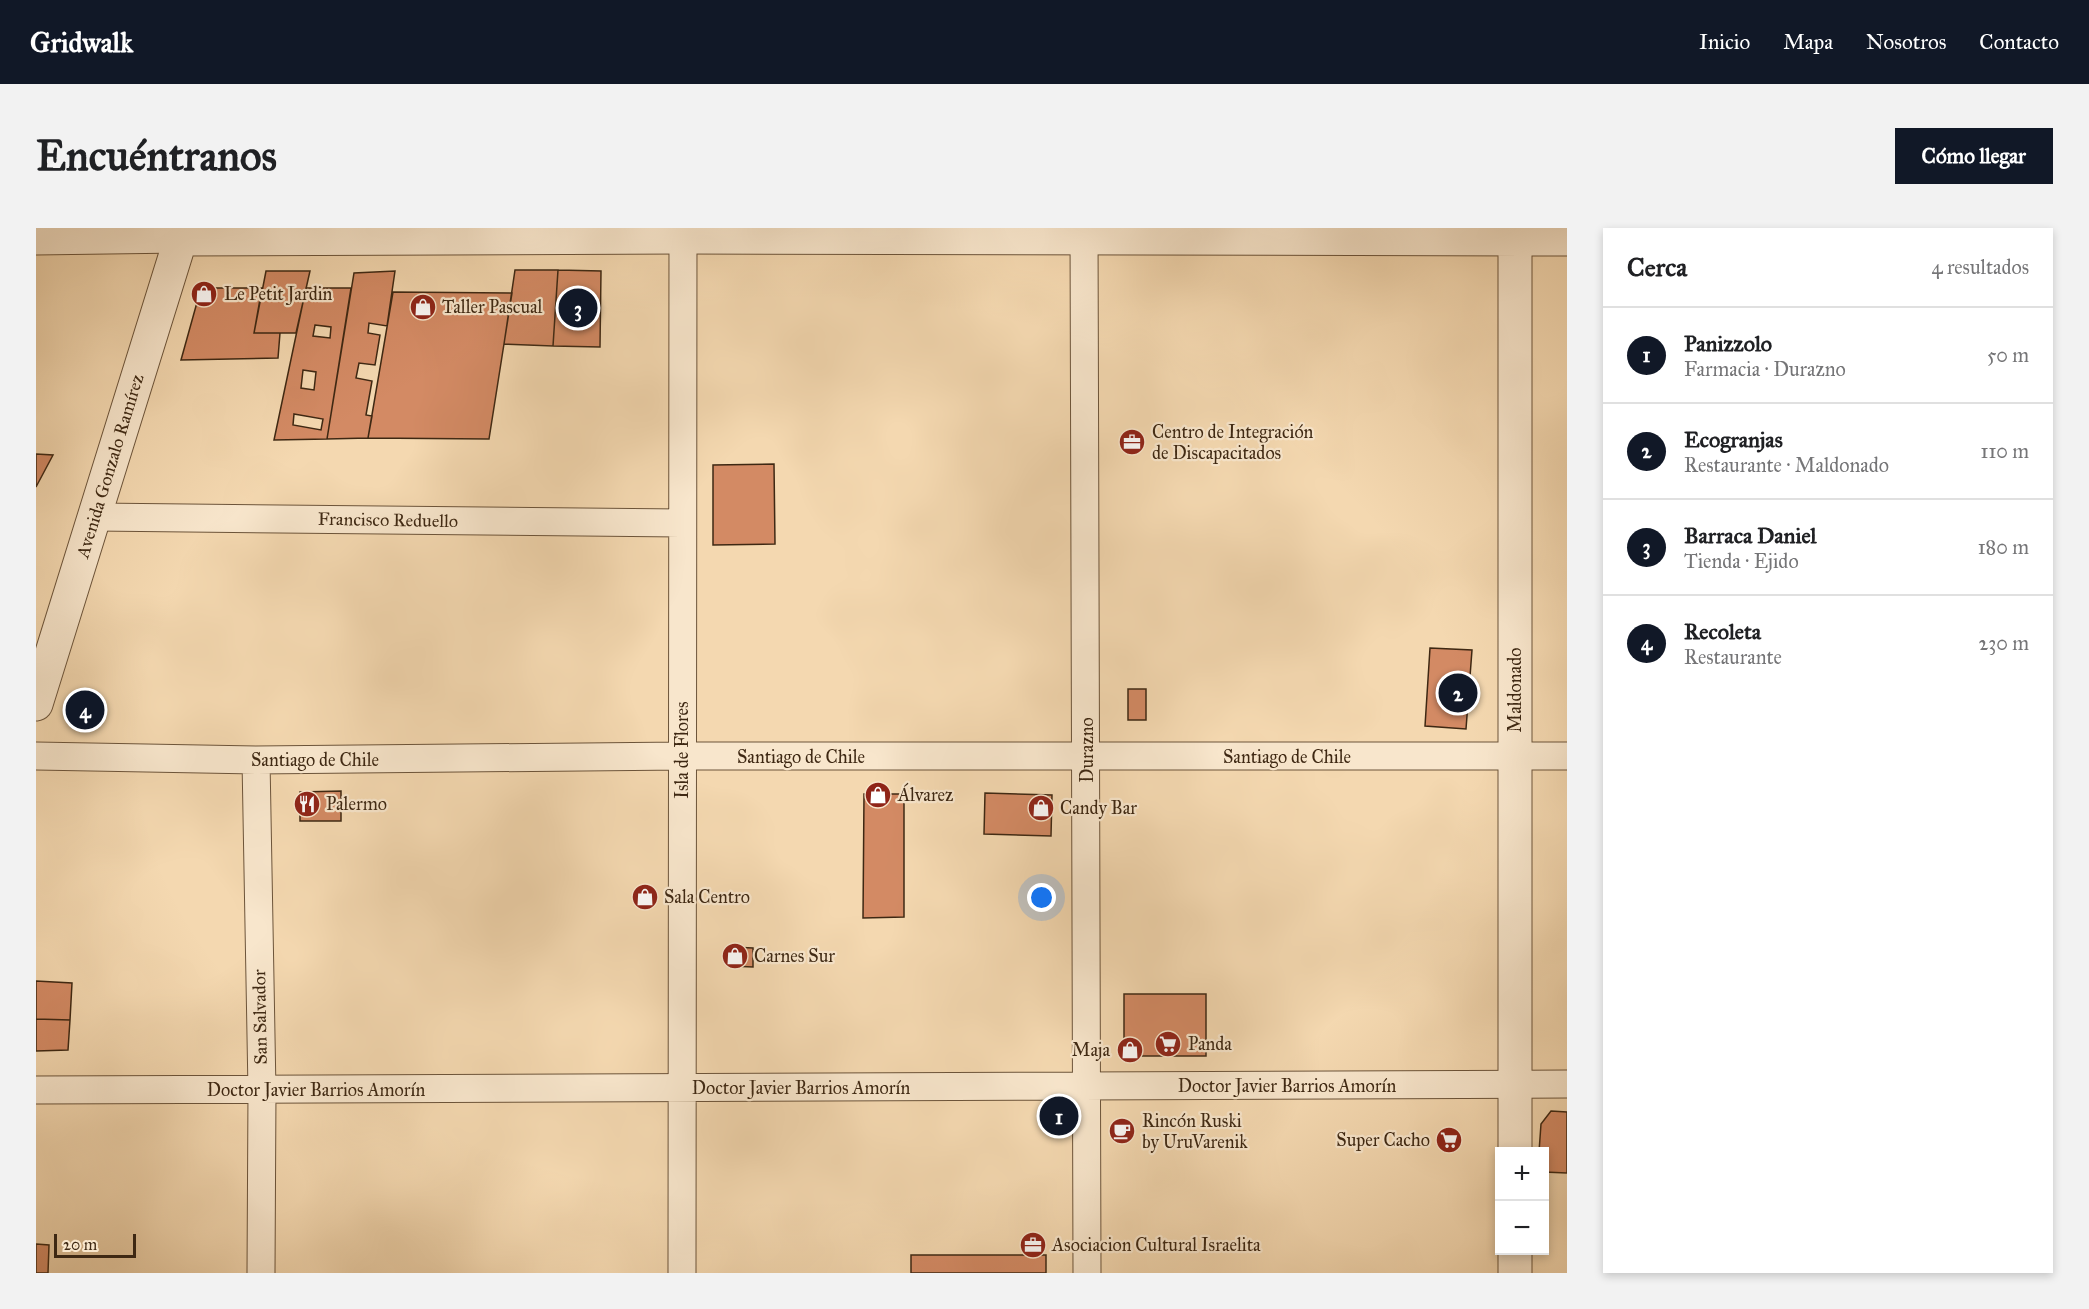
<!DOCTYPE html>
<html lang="es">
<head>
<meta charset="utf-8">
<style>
  :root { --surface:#fff; --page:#f2f2f2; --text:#202124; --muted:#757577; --line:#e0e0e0; --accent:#111827 }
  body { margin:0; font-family:"IM FELL Great Primer",serif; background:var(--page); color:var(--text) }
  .controls { position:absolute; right:18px; bottom:18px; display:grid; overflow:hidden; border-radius:0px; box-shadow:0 3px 9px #0003 }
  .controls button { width:54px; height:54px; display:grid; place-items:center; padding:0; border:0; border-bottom:2px solid var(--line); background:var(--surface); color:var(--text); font:30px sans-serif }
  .scale { position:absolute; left:18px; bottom:15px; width:82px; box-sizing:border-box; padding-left:6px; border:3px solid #3e2813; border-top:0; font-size:16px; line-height:21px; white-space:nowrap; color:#3e2813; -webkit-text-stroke:4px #f8e6cc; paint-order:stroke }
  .you { position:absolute; left:1006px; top:670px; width:21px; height:21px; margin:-15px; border:4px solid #fff; border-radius:50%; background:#1a73e8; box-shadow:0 0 0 9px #1a73e833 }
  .badge { display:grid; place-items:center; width:39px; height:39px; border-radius:50%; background:var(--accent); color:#fff; font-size:20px; font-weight:700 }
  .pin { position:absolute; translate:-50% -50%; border:3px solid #fff; box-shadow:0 2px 6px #0006 }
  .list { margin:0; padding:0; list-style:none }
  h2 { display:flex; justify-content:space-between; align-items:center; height:78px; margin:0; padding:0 24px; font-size:26px }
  h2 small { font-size:20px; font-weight:400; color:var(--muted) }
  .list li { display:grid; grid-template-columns:39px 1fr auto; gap:18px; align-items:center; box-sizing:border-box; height:96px; padding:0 24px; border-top:2px solid var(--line) }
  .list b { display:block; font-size:22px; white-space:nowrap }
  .list p { margin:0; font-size:20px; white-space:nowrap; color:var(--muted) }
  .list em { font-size:20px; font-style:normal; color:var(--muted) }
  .map { position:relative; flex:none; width:1531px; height:1045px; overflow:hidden; border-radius:0px }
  header { display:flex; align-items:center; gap:36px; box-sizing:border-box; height:84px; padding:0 30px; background:var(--accent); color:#fff }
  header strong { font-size:28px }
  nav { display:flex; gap:33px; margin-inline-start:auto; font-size:21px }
  .intro { display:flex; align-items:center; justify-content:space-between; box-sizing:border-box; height:144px; padding:0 36px }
  h1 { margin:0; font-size:42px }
  .button { padding:15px 27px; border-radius:0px; background:var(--accent); color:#fff; font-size:21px; font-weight:700 }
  main { display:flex; gap:36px; padding:0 36px }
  aside { flex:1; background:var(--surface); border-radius:0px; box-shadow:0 3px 9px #0003 }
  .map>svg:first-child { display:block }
  .building { fill:#d38a64; stroke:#3e2813; stroke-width:1.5; fill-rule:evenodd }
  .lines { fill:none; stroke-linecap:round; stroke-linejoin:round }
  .minor-casing { stroke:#6c543a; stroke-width:29 }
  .tertiary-casing { stroke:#6c543a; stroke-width:35 }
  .minor { stroke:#f8e6cc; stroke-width:27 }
  .tertiary { stroke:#f8e6cc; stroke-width:33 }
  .labels { text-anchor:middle; stroke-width:4.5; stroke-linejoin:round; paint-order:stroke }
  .poi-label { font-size:18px; fill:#3e2813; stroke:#f8e6cc; text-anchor:start }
  .street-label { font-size:18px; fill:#3e2813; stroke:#f8e6cc }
</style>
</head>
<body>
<header>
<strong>Gridwalk</strong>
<nav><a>Inicio</a><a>Mapa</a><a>Nosotros</a><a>Contacto</a></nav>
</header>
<div class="intro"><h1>Encuéntranos</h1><a class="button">Cómo llegar</a></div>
<main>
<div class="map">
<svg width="1531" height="1045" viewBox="0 0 1531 1045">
  <rect width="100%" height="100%" fill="#f4d8b0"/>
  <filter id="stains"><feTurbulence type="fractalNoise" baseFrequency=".00333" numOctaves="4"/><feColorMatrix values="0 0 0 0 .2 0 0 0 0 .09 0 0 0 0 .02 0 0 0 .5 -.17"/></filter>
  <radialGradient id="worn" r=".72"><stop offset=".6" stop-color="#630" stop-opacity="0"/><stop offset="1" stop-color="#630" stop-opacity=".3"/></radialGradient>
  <path class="building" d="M 479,42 L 522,42 L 517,118 L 468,116 Z
    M 522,42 L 565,43 L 564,119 L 517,118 Z
    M 230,43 L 274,43 L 260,105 L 218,105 Z
    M 359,43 L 351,98 L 333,95 L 332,105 L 344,107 L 339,137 L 323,135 L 320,150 L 336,153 L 330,187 L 336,188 L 332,210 L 291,211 L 318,45 Z
    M 165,60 L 226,60 L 218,105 L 244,105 L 242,130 L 145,132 Z
    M 270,60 L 315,60 L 291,211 L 238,212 ZM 279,97 L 295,99 L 294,110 L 277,108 ZM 267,142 L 280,144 L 278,162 L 265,160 ZM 258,186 L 287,191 L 285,202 L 257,197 Z
    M 357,64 L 476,65 L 453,211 L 332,210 Z
    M 0,226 L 17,227 L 0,259 Z
    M 738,236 L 739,316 L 677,317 L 677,237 Z
    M 1394,420 L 1436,422 L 1430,501 L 1389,498 Z
    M 1092,461 L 1110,461 L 1110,492 L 1092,492 Z
    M 305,563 L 305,593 L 264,593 L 264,564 Z
    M 949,565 L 1016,567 L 1015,608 L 948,606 Z
    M 828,566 L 868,566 L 868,689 L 827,690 Z
    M 694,719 L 717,720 L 717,739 L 694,738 Z
    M 0,753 L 36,755 L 34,792 L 0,791 Z
    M 1088,766 L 1170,766 L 1170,828 L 1088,828 Z
    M 0,791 L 34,792 L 32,822 L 0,823 Z
    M 1515,883 L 1531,884 L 1531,945 L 1508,944 L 1508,924 L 1503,924 L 1505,896 Z
    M 0,1016 L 13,1017 L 12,1045 L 0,1045 Z
    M 875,1027 L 1010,1027 L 1010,1045 L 875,1045 Z"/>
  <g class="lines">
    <defs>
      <path id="minor" d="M 1048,0 L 1051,1045
        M 0,13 L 145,11
        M 59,289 L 645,295
        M 0,528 L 220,532 L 646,528 L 1531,528
        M 220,532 L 226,863 L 225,1045
        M 0,862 L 1531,856
        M 646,1045 L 647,0"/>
      <path id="tertiary" d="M 145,11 L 647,9 L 1531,11
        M 0,476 L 148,0
        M 1479,924 L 1479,0
        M 1479,1045 L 1479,1022"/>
    </defs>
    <use href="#minor" class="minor-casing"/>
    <use href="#tertiary" class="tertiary-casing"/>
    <use href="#minor" class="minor"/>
    <use href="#tertiary" class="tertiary"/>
  </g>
  <defs>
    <symbol id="shop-disc" viewBox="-11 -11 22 22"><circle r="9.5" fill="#8f2418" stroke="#f8e6cc"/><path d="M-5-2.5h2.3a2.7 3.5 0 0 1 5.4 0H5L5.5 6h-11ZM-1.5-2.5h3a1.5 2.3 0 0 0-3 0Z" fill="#fff"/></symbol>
    <symbol id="office-disc" viewBox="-11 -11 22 22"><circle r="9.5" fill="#8f2418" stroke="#f8e6cc"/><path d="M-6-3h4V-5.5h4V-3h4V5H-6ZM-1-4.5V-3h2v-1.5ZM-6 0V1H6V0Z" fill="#fff"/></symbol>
    <symbol id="restaurant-disc" viewBox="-11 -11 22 22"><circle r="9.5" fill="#8f2418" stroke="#f8e6cc"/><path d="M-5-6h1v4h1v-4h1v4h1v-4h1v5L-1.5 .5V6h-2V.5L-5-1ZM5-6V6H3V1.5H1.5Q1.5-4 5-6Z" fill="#fff"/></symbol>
    <symbol id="supermarket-disc" viewBox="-11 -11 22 22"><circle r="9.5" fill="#8f2418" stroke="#f8e6cc"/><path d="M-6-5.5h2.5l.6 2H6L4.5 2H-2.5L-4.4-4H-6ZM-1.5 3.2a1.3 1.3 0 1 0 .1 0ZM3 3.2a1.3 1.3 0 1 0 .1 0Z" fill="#fff"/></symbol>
    <symbol id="cafe-disc" viewBox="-11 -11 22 22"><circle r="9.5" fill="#8f2418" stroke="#f8e6cc"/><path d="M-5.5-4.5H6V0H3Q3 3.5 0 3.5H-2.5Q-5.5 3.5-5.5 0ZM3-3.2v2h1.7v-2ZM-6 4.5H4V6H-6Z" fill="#fff"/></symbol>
  </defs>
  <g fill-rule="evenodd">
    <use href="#shop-disc" x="153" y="51" width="30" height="30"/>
    <use href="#shop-disc" x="372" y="64" width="30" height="30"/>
    <use href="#office-disc" x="1081" y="199" width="30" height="30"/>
    <use href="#shop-disc" x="827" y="552" width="30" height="30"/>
    <use href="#restaurant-disc" x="256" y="561" width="30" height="30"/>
    <use href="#shop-disc" x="990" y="565" width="30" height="30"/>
    <use href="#shop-disc" x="594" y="654" width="30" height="30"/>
    <use href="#shop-disc" x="684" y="713" width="30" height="30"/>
    <use href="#supermarket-disc" x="1117" y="801" width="30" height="30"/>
    <use href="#shop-disc" x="1079" y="807" width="30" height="30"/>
    <use href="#cafe-disc" x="1071" y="888" width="30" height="30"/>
    <use href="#supermarket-disc" x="1398" y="897" width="30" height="30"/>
    <use href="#office-disc" x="982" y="1002" width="30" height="30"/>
  </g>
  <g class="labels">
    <g class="poi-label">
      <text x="188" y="72">Le Petit Jardin</text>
      <text x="406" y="85">Taller Pascual</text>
      <text x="1116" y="210">Centro de Integración<tspan x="1116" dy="21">de Discapacitados</tspan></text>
      <text x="862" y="573">Álvarez</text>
      <text x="290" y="582">Palermo</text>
      <text x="1024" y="586">Candy Bar</text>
      <text x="628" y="675">Sala Centro</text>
      <text x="718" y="734">Carnes Sur</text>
      <text x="1152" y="822">Panda</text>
      <text x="1074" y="828" text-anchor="end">Maja</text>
      <text x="1106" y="899">Rincón Ruski<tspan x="1106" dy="21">by UruVarenik</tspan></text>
      <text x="1394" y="918" text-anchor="end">Super Cacho</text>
      <text x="1016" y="1023">Asociacion Cultural Israelita</text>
    </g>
    <g class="street-label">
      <text transform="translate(74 238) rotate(-73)" y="6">Avenida Gonzalo Ramírez</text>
      <text transform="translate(352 292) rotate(1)" y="6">Francisco Reduello</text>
      <text transform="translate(1479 462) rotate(-90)" y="6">Maldonado</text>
      <text transform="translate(646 522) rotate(-90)" y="6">Isla de Flores</text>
      <text transform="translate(1051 522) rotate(-90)" y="6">Durazno</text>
      <text x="765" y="535">Santiago de Chile</text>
      <text x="1251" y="535">Santiago de Chile</text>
      <text x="279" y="538">Santiago de Chile</text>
      <text transform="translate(224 789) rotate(-91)" y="6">San Salvador</text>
      <text x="1251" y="864">Doctor Javier Barrios Amorín</text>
      <text x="765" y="866">Doctor Javier Barrios Amorín</text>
      <text x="280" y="868">Doctor Javier Barrios Amorín</text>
    </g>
  </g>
  <rect width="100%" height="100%" filter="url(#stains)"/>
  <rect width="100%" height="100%" fill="url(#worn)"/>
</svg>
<div class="controls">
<button>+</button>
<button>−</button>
</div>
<div class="scale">20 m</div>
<div class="you"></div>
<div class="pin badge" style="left:1023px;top:888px">1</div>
<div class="pin badge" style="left:1422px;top:465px">2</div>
<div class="pin badge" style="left:542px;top:80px">3</div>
<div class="pin badge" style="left:49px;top:482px">4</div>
</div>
<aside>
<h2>Cerca<small>4 resultados</small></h2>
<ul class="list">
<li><span class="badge">1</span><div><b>Panizzolo</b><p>Farmacia · Durazno</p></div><em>50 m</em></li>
<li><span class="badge">2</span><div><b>Ecogranjas</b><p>Restaurante · Maldonado</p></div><em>110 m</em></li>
<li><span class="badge">3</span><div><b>Barraca Daniel</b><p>Tienda · Ejido</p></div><em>180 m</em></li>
<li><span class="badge">4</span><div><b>Recoleta</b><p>Restaurante</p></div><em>230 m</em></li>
</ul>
</aside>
</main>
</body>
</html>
